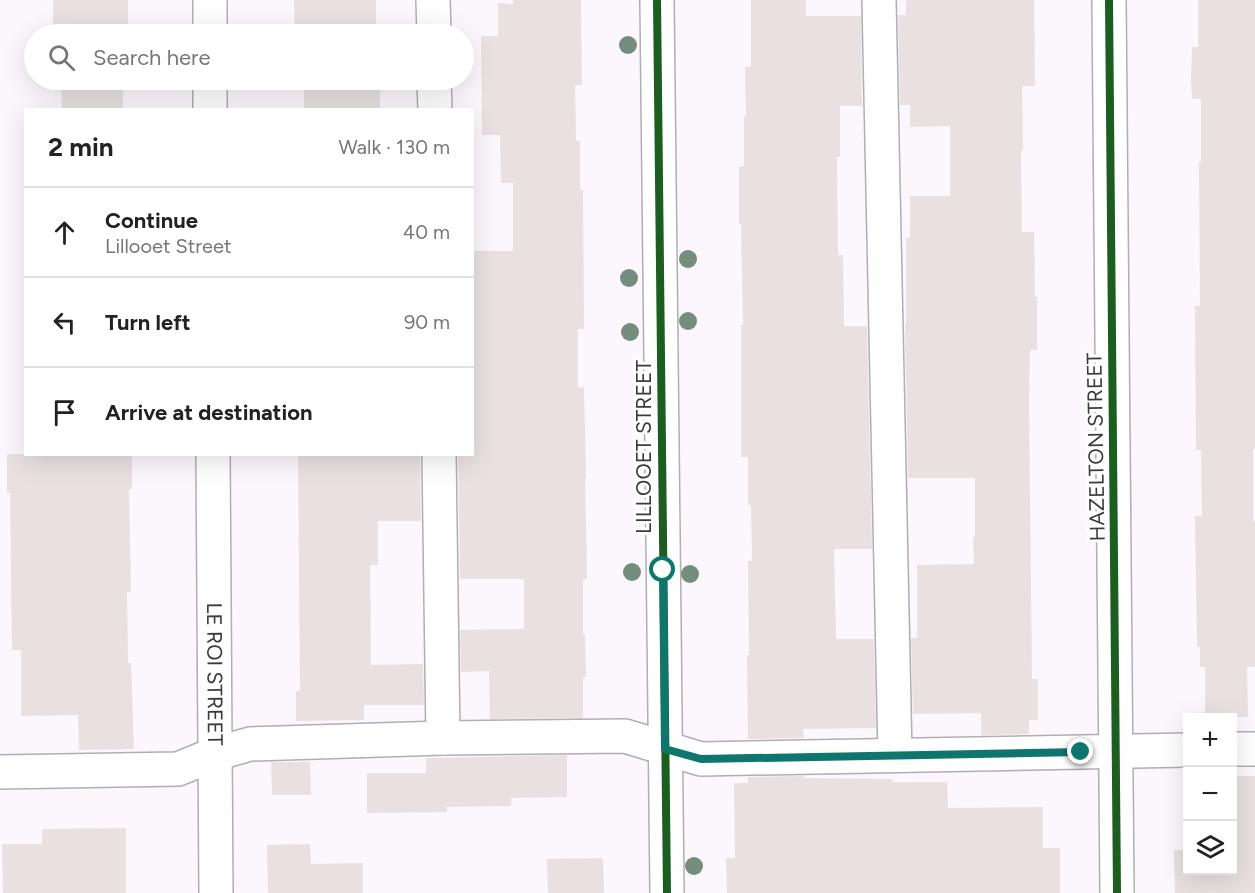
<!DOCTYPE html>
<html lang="en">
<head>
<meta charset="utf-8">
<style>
  :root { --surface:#fff; --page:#f6f6f6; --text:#222; --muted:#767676; --line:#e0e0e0 }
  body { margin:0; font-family:Figtree,sans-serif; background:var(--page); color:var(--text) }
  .controls { position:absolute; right:18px; bottom:18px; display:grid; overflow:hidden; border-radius:0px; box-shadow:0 6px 24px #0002 }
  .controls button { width:54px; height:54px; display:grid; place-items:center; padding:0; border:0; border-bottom:2px solid var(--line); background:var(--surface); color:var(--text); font:30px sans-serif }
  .stop { position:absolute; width:18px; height:18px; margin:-14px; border:4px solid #0f766e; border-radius:50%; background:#fff }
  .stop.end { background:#0f766e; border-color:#fff; box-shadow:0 2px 6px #0008 }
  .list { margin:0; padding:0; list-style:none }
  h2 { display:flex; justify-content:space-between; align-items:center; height:78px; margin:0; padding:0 24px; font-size:26px }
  h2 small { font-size:20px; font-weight:400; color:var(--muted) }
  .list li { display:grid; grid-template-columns:39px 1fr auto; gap:18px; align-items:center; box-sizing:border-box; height:90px; padding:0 24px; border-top:2px solid var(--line) }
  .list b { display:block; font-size:22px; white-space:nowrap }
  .list p { margin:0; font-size:20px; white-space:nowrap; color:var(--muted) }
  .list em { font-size:20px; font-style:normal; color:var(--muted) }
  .icon { flex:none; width:33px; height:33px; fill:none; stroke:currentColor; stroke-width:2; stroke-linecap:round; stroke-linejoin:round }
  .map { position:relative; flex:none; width:1255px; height:893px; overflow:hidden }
  .search { position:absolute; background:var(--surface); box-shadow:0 6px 24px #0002; left:24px; top:24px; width:450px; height:66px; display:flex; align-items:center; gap:15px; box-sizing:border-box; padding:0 21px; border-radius:33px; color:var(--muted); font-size:22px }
  .panel { position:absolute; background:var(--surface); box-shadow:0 6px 24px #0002; left:24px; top:108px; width:450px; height:348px; border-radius:0px }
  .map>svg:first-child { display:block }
  .building { fill:#e8e0e1 }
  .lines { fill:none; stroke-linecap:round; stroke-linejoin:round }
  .minor-casing { stroke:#b1aeb3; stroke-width:36 }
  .minor { stroke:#fefeff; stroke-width:33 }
  .cycleway-casing { stroke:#fff; stroke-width:11 }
  .cycleway { stroke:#1b5e20; stroke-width:8 }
  .tree { fill:#748d7d }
  .route { stroke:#0f766e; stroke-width:8 }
  .labels { text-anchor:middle; stroke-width:6; stroke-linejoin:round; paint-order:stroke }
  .street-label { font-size:21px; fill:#3d3a3e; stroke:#fff }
</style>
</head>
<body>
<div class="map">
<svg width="1255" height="893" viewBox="0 0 1255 893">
  <rect width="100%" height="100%" fill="#fbf7fd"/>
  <path class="building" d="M 53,0 L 128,0 L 128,34 L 53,34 Z
    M 294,0 L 376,0 L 376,34 L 295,34 Z
    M 513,0 L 581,0 L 582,85 L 575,85 L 576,141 L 580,141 L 580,190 L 583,190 L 584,329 L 578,329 L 578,388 L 584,387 L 586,476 L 586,479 L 585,479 L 587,579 L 583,579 L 583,635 L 585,635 L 586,677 L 583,677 L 583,718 L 490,719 L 489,671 L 461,672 L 460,630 L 524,629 L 524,579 L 460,579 L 458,454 L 472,454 L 472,251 L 513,251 L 513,183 L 501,183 L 500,135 L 482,135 L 481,36 L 498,36 L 498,3 L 513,4 Z
    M 751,0 L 806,0 L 806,16 L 861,16 L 862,106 L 840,106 L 840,157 L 837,157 L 838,255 L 843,255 L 844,326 L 867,326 L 872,549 L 834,549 L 836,639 L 874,639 L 876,728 L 803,729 L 804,738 L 748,739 L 747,655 L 749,655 L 748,561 L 752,561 L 751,505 L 748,505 L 748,457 L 741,457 L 741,325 L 743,325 L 741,224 L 739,224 L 739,167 L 744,166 L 744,116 L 746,116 L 745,67 L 751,67 Z
    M 906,0 L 1034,0 L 1035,86 L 1022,86 L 1023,150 L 1021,150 L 1022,232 L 1034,232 L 1035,297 L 1037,297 L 1037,350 L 1030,350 L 1029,402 L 1032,679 L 1038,679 L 1038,720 L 1029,720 L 1029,734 L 981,735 L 981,713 L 913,714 L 911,638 L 917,638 L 917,565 L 974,564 L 973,537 L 975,537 L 975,478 L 908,478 L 905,325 L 906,325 L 906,238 L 910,238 L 910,196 L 950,196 L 950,126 L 910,127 L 910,105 L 900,105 L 898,15 L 906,15 Z
    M 1198,0 L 1255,0 L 1255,449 L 1253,449 L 1253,521 L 1255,521 L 1255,667 L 1247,667 L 1248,717 L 1205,717 L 1205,667 L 1200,667 L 1200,647 L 1197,647 L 1195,516 L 1202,516 L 1201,450 L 1196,450 L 1195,306 L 1200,306 L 1199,162 L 1201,162 L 1201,99 L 1192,99 L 1191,80 L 1192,47 L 1198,47 Z
    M 61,80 L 123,80 L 123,110 L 62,110 Z
    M 304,80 L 380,80 L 380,110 L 304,110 Z
    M 7,454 L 132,454 L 132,489 L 129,489 L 131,592 L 127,592 L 128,663 L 131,663 L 134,749 L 79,750 L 78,715 L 21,716 L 21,650 L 12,650 L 10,493 L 7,493 Z
    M 298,454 L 420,454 L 421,521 L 378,521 L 378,565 L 370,565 L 371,665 L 423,664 L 424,705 L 364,705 L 364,720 L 296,721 L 296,691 L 300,691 Z
    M 567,755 L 567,797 L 511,798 L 511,806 L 447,807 L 447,812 L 367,813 L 367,773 L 426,773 L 426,758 Z
    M 271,762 L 310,762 L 311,795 L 272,795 Z
    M 804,776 L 804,778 L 892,779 L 892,782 L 947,782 L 948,808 L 1043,807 L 1043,848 L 1060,848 L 1060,893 L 727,893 L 726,858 L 735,858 L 734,783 L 748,783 L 748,777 Z
    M 1185,776 L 1188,776 L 1188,870 L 1233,870 L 1233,776 L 1255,776 L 1255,893 L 1175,893 L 1174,850 L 1185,850 Z
    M 126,828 L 126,893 L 3,893 L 2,844 L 42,844 L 42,829 Z
    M 310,844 L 311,864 L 363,863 L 363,893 L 268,893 L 267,845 Z
    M 603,858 L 604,893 L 548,893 L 547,859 Z"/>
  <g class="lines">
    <defs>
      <g id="minor">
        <path d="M 210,0 L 210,34"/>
        <path d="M 433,0 L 434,34"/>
        <path d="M 657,0 L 667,893"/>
        <path d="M 879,0 L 895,755"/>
        <path d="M 1109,0 L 1117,893"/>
        <path d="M 210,80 L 210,110"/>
        <path d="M 434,80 L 435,110"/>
        <path id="s1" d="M 213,454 L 216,893"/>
        <path d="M 439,454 L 443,738"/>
        <path d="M 1232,749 L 1255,749"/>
        <path d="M 0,772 L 178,769 L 215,754 L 250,744 L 443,738 L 625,736 L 701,759 L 1188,750"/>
      </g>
    </defs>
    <use href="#minor" class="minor-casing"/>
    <use href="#minor" class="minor"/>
    <defs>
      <path id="cycleway" d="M 657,0 L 667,893
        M 1109,0 L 1117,893"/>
    </defs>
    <use href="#cycleway" class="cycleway-casing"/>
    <use href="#cycleway" class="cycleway"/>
  </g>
  <g class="tree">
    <circle cx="628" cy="45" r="9"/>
    <circle cx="688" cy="259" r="9"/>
    <circle cx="629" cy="278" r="9"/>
    <circle cx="688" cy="321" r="9"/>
    <circle cx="630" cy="332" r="9"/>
    <circle cx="632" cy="572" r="9"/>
    <circle cx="690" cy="574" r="9"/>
    <circle cx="694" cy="866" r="9"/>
  </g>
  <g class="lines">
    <path class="route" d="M 663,570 L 665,749 L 701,759 L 1081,752"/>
  </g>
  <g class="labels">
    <g class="street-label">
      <text transform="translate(644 447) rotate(-90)" y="7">LILLOOET STREET</text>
      <text transform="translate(1096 447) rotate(-91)" y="7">HAZELTON STREET</text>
      <text dy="7" stroke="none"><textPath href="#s1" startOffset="220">LE ROI STREET</textPath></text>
    </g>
  </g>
</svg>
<div class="controls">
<button>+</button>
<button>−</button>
<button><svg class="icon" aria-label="layers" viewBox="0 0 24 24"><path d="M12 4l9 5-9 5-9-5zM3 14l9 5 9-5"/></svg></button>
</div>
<div class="stop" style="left:663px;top:570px"></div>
<div class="stop end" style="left:1081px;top:752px"></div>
<div class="search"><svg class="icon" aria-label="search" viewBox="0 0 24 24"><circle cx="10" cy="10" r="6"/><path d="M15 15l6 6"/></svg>Search here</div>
<section class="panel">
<h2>2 min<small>Walk · 130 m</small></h2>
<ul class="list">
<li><svg class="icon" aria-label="ahead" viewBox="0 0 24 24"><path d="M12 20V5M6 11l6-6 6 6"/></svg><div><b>Continue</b><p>Lillooet Street</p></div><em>40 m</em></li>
<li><svg class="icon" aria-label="left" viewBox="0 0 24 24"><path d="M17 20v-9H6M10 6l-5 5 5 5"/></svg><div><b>Turn left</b></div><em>90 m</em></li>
<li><svg class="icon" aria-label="arrive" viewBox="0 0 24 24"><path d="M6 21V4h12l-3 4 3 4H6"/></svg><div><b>Arrive at destination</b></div></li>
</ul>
</section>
</div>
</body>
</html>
